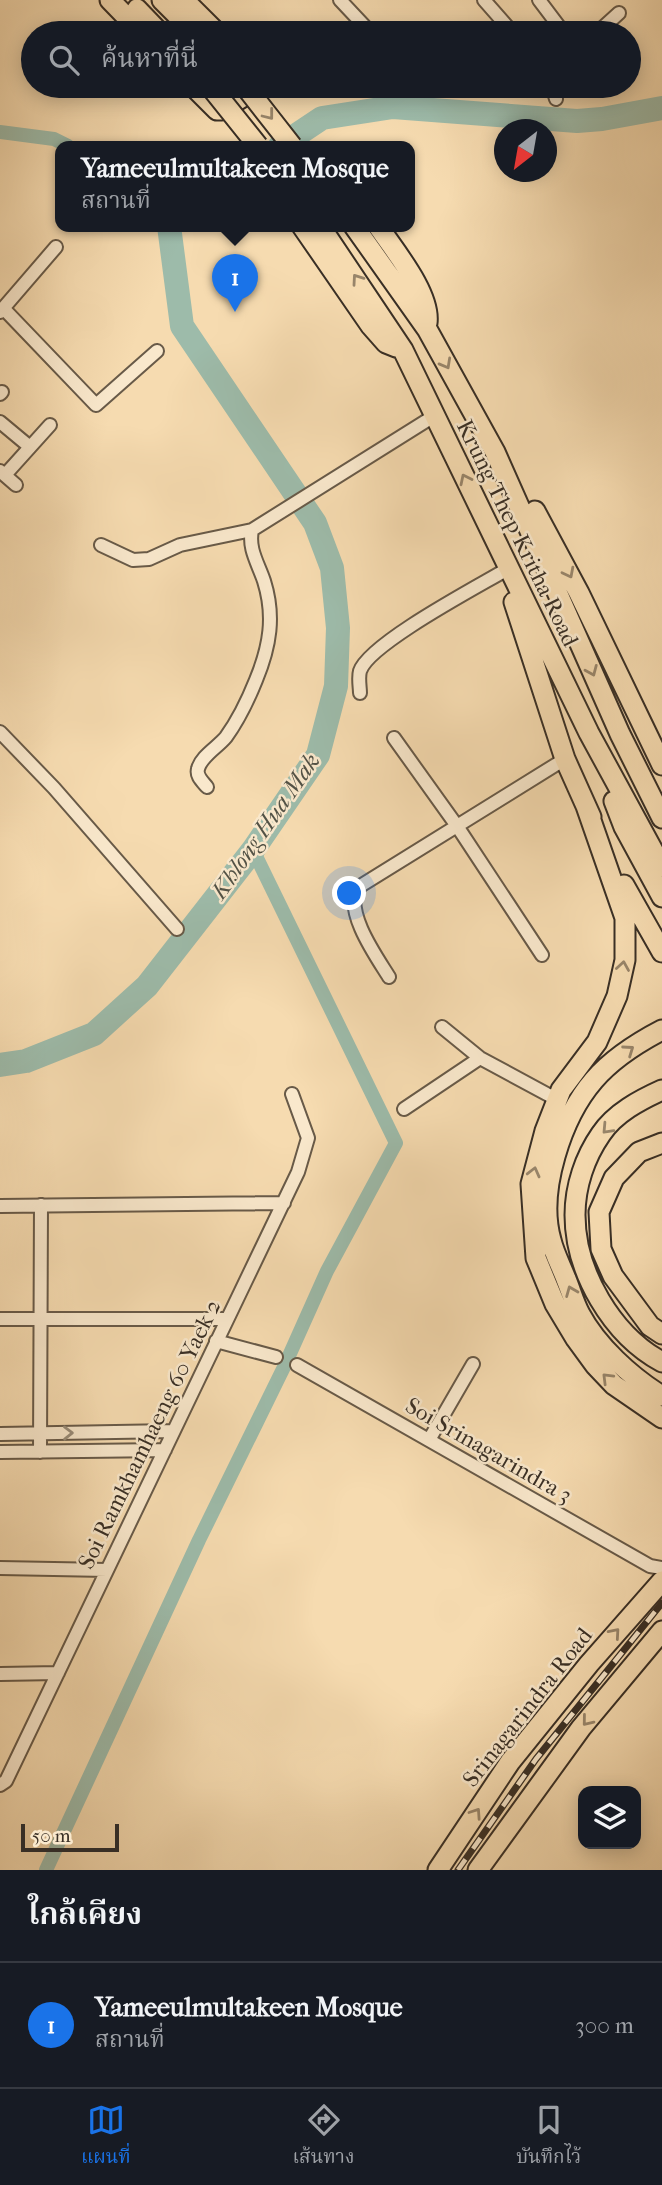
<!DOCTYPE html>
<html lang="th">
<head>
<meta charset="utf-8">
<style>
  :root { --surface:#171b24; --page:#20242c; --text:#f1f3f6; --muted:#9ea1a6; --line:#363941; --accent:#1a73e8 }
  body { margin:0; font-family:"IM FELL French Canon","Noto Serif Thai",serif; background:var(--page); color:var(--text) }
  .controls { position:absolute; right:21px; bottom:21px; display:grid; overflow:hidden; border-radius:14px; box-shadow:0 4px 18px #0003 }
  .controls button { width:63px; height:63px; display:grid; place-items:center; padding:0; border:0; border-bottom:2px solid var(--line); background:var(--surface); color:var(--text); font:35px sans-serif }
  .compass { position:absolute; left:494px; top:119px; width:63px; height:63px; border-radius:50%; background:var(--surface); box-shadow:0 4px 18px #0003; rotate:211deg }
  .scale { position:absolute; left:21px; bottom:18px; width:98px; box-sizing:border-box; padding-left:7px; border:4px solid #392f25; border-top:0; font-size:19px; line-height:24px; white-space:nowrap; color:#392f25; -webkit-text-stroke:5px #f9e8cc; paint-order:stroke }
  .you { position:absolute; left:350px; top:894px; width:24px; height:24px; margin:-18px; border:5px solid #fff; border-radius:50%; background:#1a73e8; box-shadow:0 0 0 10px #1a73e833 }
  .badge { display:grid; place-items:center; width:46px; height:46px; border-radius:50%; background:var(--accent); color:#fff; font-size:23px; font-weight:700 }
  .pin { position:absolute; translate:-50% -58px; filter:drop-shadow(0 2px 4px #0008) }
  .pin::after { content:''; position:absolute; top:37px; width:24px; height:21px; background:inherit; clip-path:polygon(0 0,100% 0,50% 100%) }
  .popup { position:absolute; left:55px; top:141px; width:360px; height:91px; box-sizing:border-box; display:grid; place-content:center; border-radius:14px; background:var(--surface); filter:drop-shadow(0 2px 5px #0005); font-size:23px; white-space:nowrap; color:var(--muted) }
  .popup b { font-size:26px; color:var(--text) }
  .popup::after { content:''; position:absolute; left:50%; top:100%; margin-left:-14px; border:14px solid transparent; border-top-color:var(--surface) }
  .list { margin:0; padding:0; list-style:none }
  h2 { display:flex; justify-content:space-between; align-items:center; height:91px; margin:0; padding:0 28px; font-size:30px }
  h2 small { font-size:23px; font-weight:400; color:var(--muted) }
  .list li { display:grid; grid-template-columns:46px 1fr auto; gap:21px; align-items:center; box-sizing:border-box; height:126px; padding:0 28px; border-top:2px solid var(--line) }
  .list b { display:block; font-size:26px; white-space:nowrap }
  .list p { margin:0; font-size:23px; white-space:nowrap; color:var(--muted) }
  .list em { font-size:23px; font-style:normal; color:var(--muted) }
  .icon { flex:none; width:38px; height:38px; fill:none; stroke:currentColor; stroke-width:2; stroke-linecap:round; stroke-linejoin:round }
  .map { position:relative; flex:none; width:662px; height:1870px; overflow:hidden }
  .search { position:absolute; background:var(--surface); box-shadow:0 4px 18px #0003; left:21px; right:21px; top:21px; height:77px; display:flex; align-items:center; gap:18px; box-sizing:border-box; padding:0 24px; border-radius:38px; color:var(--muted); font-size:26px }
  .sheet { height:217px; background:var(--surface) }
  nav { display:flex; justify-content:space-around; align-items:center; box-sizing:border-box; height:98px; border-top:2px solid var(--line); background:var(--surface); font-size:19px; color:var(--muted) }
  nav a { display:grid; justify-items:center; gap:4px }
  nav .on { color:var(--accent) }
  .map>svg:first-child { display:block }
  .lines { fill:none; stroke-linecap:round; stroke-linejoin:round }
  .canal { stroke:#9dbbaa; stroke-width:14 }
  .river { stroke:#9dbbaa; stroke-width:24 }
  .minor-casing { stroke:#685a48; stroke-width:16 }
  .primary-casing { stroke:#392f25; stroke-width:23 }
  .minor { stroke:#f9e8cc; stroke-width:12 }
  .primary { stroke:#f6dbb0; stroke-width:19 }
  .rail-casing { stroke:#392f25; stroke-width:7 }
  .rail { stroke:#f9e8cc; stroke-width:4.5; stroke-dasharray:13; stroke-linecap:butt }
  .primary-bridge-casing { stroke:#392f25; stroke-width:23; stroke-linecap:butt }
  .primary-bridge { stroke:#f6dbb0; stroke-width:19 }
  .oneway { stroke:#98856a }
  .oneway2 { stroke:#998c78 }
  .labels { text-anchor:middle; stroke-width:5; stroke-linejoin:round; paint-order:stroke }
  .street-label { font-size:23px; fill:#392f25; stroke:#f9e8cc }
  .water-label { font-size:24px; font-style:italic; fill:#525246; stroke:#f9e8cc }
</style>
</head>
<body>
<div class="map">
<svg width="662" height="1870" viewBox="0 0 662 1870">
  <rect width="100%" height="100%" fill="#f6dbb0"/>
  <filter id="stains"><feTurbulence type="fractalNoise" baseFrequency=".00286" numOctaves="4"/><feColorMatrix values="0 0 0 0 .2 0 0 0 0 .09 0 0 0 0 .02 0 0 0 .5 -.17"/></filter>
  <radialGradient id="worn" r=".72"><stop offset=".6" stop-color="#630" stop-opacity="0"/><stop offset="1" stop-color="#630" stop-opacity=".3"/></radialGradient>
  <g class="lines">
    <path class="canal" d="M 0,132 L 54,139 L 68,146
      M 46,1870 L 199,1540 L 284,1367 L 327,1271 L 396,1143 L 253,850"/>
    <path class="river" d="M 280,146 L 322,118 L 393,107 L 577,121 L 602,119 L 662,108
      M 0,1065 L 26,1061 L 94,1034 L 147,986 L 253,850 L 318,755 L 336,686 L 338,628 L 332,568 L 315,523 L 182,326 L 169,226"/>
    <defs>
      <path id="minor" d="M 340,0 L 371,33
        M 484,0 L 513,33
        M 539,0 L 564,33
        M 597,33 L 619,13
        M 552,86 L 556,99
        M 4,309 L 96,405 L 157,351
        M 0,312 L 56,247
        M 0,394 L 2,392
        M 0,422 L 30,447
        M 0,471 L 16,485
        M 5,475 L 50,425
        M 101,545 L 133,560 L 149,559 L 180,545 L 252,530
        M 360,693 C 360,687 358,678 360,671 C 369,644 475,588 504,571
        M 0,732 L 54,788 L 177,929
        M 394,738 L 457,826 L 542,955
        M 207,787 C 202,781 196,776 198,769 C 201,756 218,747 226,737 C 239,719 248,700 256,680 C 270,646 275,616 264,581 C 258,563 248,549 252,530 L 434,416
        M 389,977 C 376,956 345,913 357,888 L 565,759
        M 442,1027 L 480,1058 L 556,1099
        M 404,1109 L 480,1058
        M 0,1206 L 284,1203
        M 0,1319 L 227,1319
        M 216,1341 L 276,1357
        M 297,1365 L 650,1566 L 662,1568
        M 0,1434 L 173,1431
        M 429,1440 L 473,1364
        M 0,1452 L 165,1450
        M 40,1452 L 41,1205
        M 0,1568 L 107,1570
        M 0,1674 L 58,1673
        M 0,1785 L 6,1781 L 298,1172 L 308,1138 L 292,1094"/>
      <path id="primary" d="M 110,0 L 142,33
        M 162,0 L 195,33
        M 184,0 L 217,33
        M 137,9 L 160,33
        M 193,86 L 217,110 L 222,110 L 260,86
        M 302,226 L 371,326 L 386,343 L 396,347
        M 320,226 L 403,350 L 589,733 L 662,867
        M 354,226 L 427,329 L 495,452 L 620,734 L 662,818
        M 378,226 C 394,250 431,294 427,323
        M 535,511 L 579,593 L 662,765
        M 514,602 L 565,759 L 591,817
        M 614,801 L 624,827 L 662,897
        M 586,806 L 625,918 L 625,960 L 617,996 L 597,1042 L 561,1090 L 545,1131 L 531,1184 L 536,1258 L 555,1304 L 576,1339 L 595,1365 L 614,1385 L 662,1418
        M 624,885 L 662,952
        M 662,1030 C 637,1043 613,1058 594,1080 C 562,1117 537,1191 551,1240 C 554,1253 561,1266 566,1279 C 571,1291 574,1303 580,1314 C 597,1346 631,1377 662,1396
        M 662,1090 C 640,1100 615,1113 601,1134 C 585,1157 575,1186 575,1215 C 575,1272 612,1335 662,1362
        M 662,1143 L 639,1152 L 614,1178 L 599,1212 L 601,1249 L 613,1276 L 650,1326 L 662,1334
        M 438,1870 L 510,1762 L 589,1664 L 662,1581
        M 478,1870 L 581,1728 L 662,1631"/>
    </defs>
    <use href="#minor" class="minor-casing"/>
    <use href="#primary" class="primary-casing"/>
    <use href="#minor" class="minor"/>
    <use href="#primary" class="primary"/>
    <defs>
      <path id="rail" d="M 458,1870 L 536,1759 L 662,1603"/>
    </defs>
    <use href="#rail" class="rail-casing"/>
    <use href="#rail" class="rail"/>
    <defs>
      <path id="primary-bridge" d="M 210,86 L 258,146
        M 245,86 L 292,146"/>
    </defs>
    <use href="#primary-bridge" class="primary-bridge-casing"/>
    <use href="#primary-bridge" class="primary-bridge"/>
  </g>
  <defs><path id="oneway-chevron" d="M-2-3.5L2.5 0L-2 3.5" fill="none" stroke-width="1.6" stroke-linecap="round" stroke-linejoin="round" transform="scale(1.75)"/></defs>
  <g class="oneway">
    <use href="#oneway-chevron" transform="translate(269 115) rotate(52)"/>
    <use href="#oneway-chevron" transform="translate(357 279) rotate(-125)"/>
    <use href="#oneway-chevron" transform="translate(446 364) rotate(61)"/>
    <use href="#oneway-chevron" transform="translate(465 479) rotate(-116)"/>
    <use href="#oneway-chevron" transform="translate(569 573) rotate(63)"/>
    <use href="#oneway-chevron" transform="translate(592 671) rotate(67)"/>
    <use href="#oneway-chevron" transform="translate(623 966) rotate(-81)"/>
    <use href="#oneway-chevron" transform="translate(629 1050) rotate(-35)"/>
    <use href="#oneway-chevron" transform="translate(607 1129) rotate(133)"/>
    <use href="#oneway-chevron" transform="translate(534 1172) rotate(-76)"/>
    <use href="#oneway-chevron" transform="translate(571 1291) rotate(-112)"/>
    <use href="#oneway-chevron" transform="translate(607 1378) rotate(-135)"/>
    <use href="#oneway-chevron" transform="translate(615 1633) rotate(-49)"/>
    <use href="#oneway-chevron" transform="translate(587 1721) rotate(129)"/>
    <use href="#oneway-chevron" transform="translate(476 1813) rotate(-56)"/>
  </g>
  <use class="oneway2" href="#oneway-chevron" transform="translate(68 1433) rotate(-1)"/>
  <g class="labels">
    <g class="street-label">
      <text transform="translate(518 533) rotate(64)" y="8">Krung Thep Kritha Road</text>
      <text transform="translate(149 1434) rotate(-64)" y="8">Soi Ramkhamhaeng 60 Yaek 2</text>
      <text transform="translate(489 1450) rotate(30)" y="8">Soi Srinagarindra 3</text>
      <text transform="translate(527 1707) rotate(-52)" y="8">Srinagarindra Road</text>
    </g>
    <g class="water-label">
      <text transform="translate(265 826) rotate(-55)" y="8">Khlong Hua Mak</text>
    </g>
  </g>
  <rect width="100%" height="100%" filter="url(#stains)"/>
  <rect width="100%" height="100%" fill="url(#worn)"/>
</svg>
<div class="controls">
<button><svg class="icon" aria-label="layers" viewBox="0 0 24 24"><path d="M12 4l9 5-9 5-9-5zM3 14l9 5 9-5"/></svg></button>
</div>
<svg class="compass" viewBox="-18 -18 36 36"><path d="M0-13l5 13h-10z" fill="#e53935"/><path d="M0 13l5-13h-10z" fill="#9ea1a6"/></svg>
<div class="scale">50 m</div>
<div class="you"></div>
<div class="pin badge" style="left:235px;top:312px">1</div>
<div class="popup"><b>Yameeulmultakeen Mosque</b>สถานที่</div>
<div class="search"><svg class="icon" aria-label="search" viewBox="0 0 24 24"><circle cx="10" cy="10" r="6"/><path d="M15 15l6 6"/></svg>ค้นหาที่นี่</div>
</div>
<section class="sheet">
<h2>ใกล้เคียง<small></small></h2>
<ul class="list">
<li><span class="badge">1</span><div><b>Yameeulmultakeen Mosque</b><p>สถานที่</p></div><em>300 m</em></li>
</ul>
</section>
<nav>
<a class="on"><svg class="icon" aria-label="map" viewBox="0 0 24 24"><path d="M3 6l6-2 6 2 6-2v14l-6 2-6-2-6 2zM9 4v14M15 6v14"/></svg>แผนที่</a>
<a><svg class="icon" aria-label="directions" viewBox="0 0 24 24"><path d="M12 3l9 9-9 9-9-9zM9 14v-3h6M13 9l2 2-2 2"/></svg>เส้นทาง</a>
<a><svg class="icon" aria-label="saved" viewBox="0 0 24 24"><path d="M7 4h10v16l-5-4-5 4z"/></svg>บันทึกไว้</a>
</nav>
</body>
</html>
